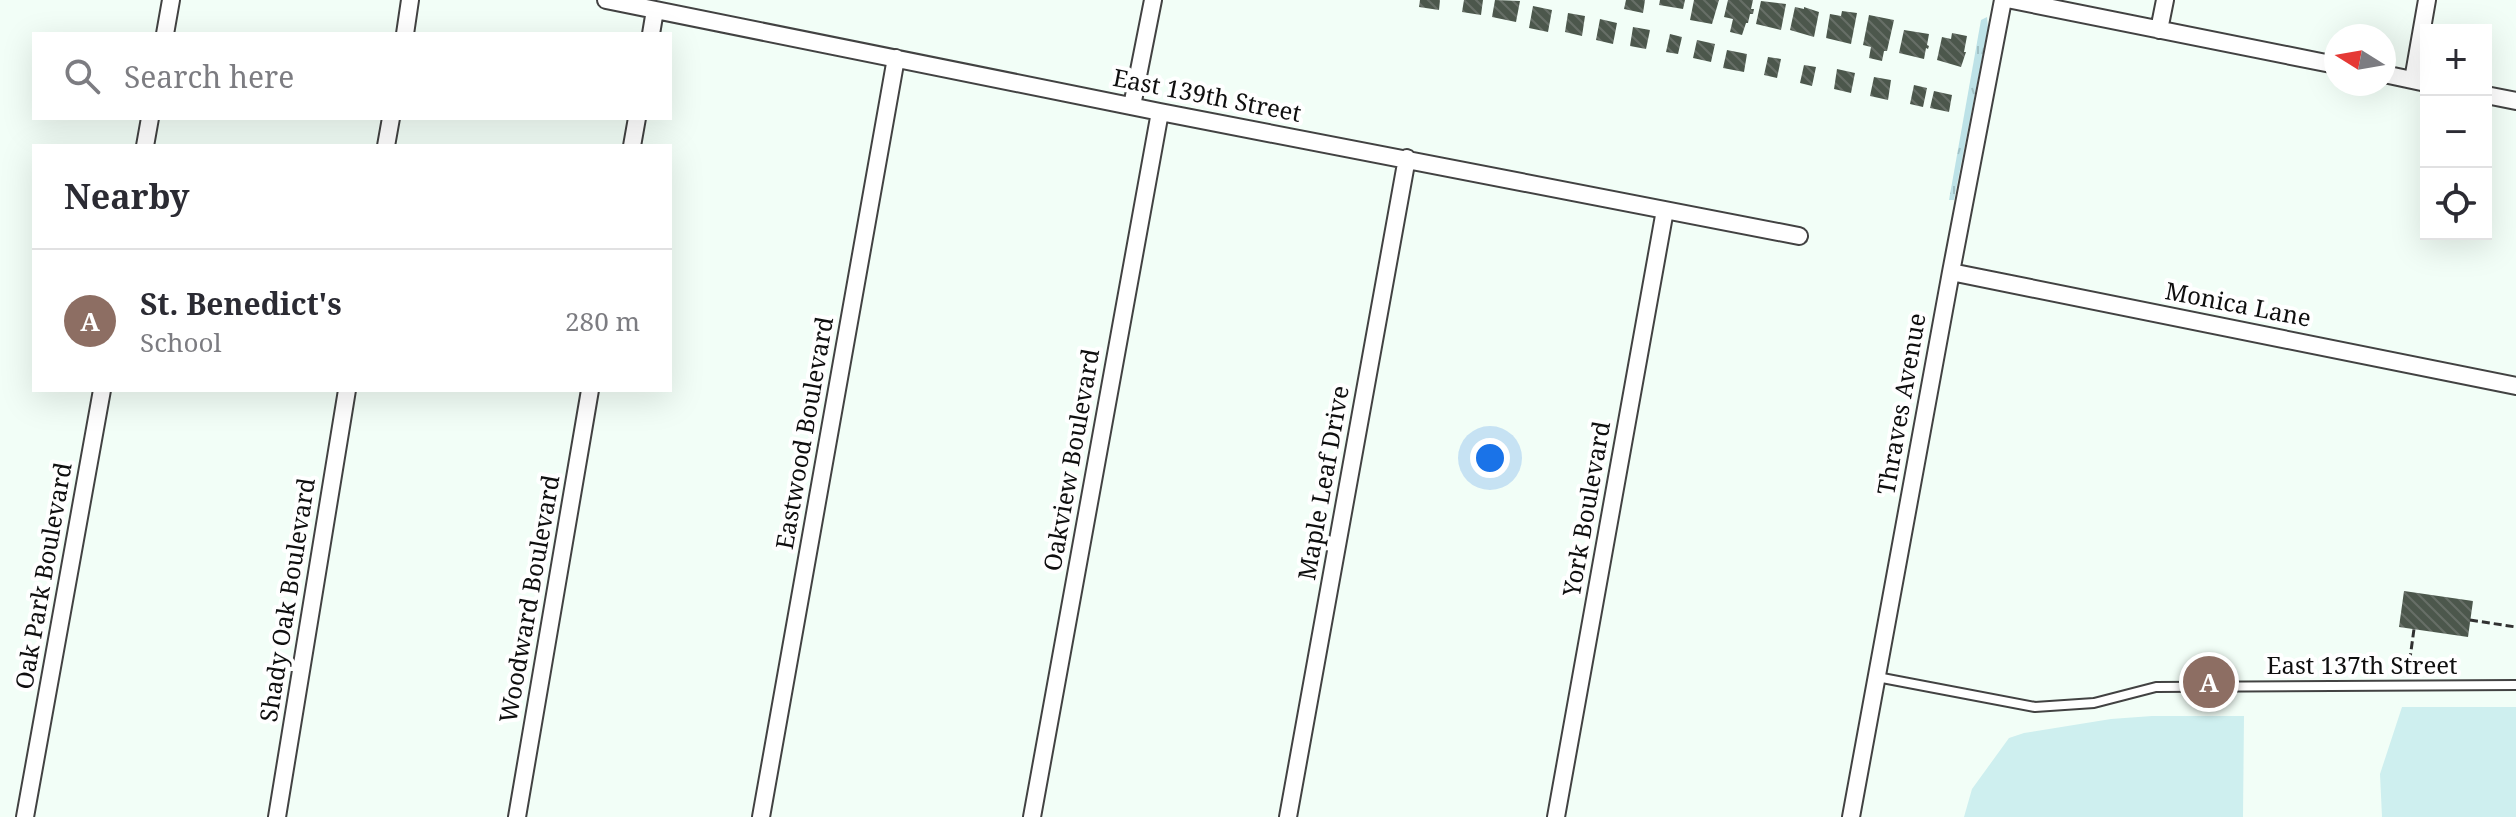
<!DOCTYPE html>
<html lang="en">
<head>
<meta charset="utf-8">
<style>
  :root { --surface:#fff; --page:#f7f7f7; --text:#2b2b33; --muted:#7c7c81; --line:#e1e1e2; --accent:#466a31 }
  body { margin:0; font-family:"Noto Serif",serif; background:var(--page); color:var(--text) }
  .controls { position:absolute; right:24px; top:24px; display:grid; overflow:hidden; border-radius:0px; box-shadow:0 8px 32px #0002 }
  .controls button { width:72px; height:72px; display:grid; place-items:center; padding:0; border:0; border-bottom:2px solid var(--line); background:var(--surface); color:var(--text); font:40px sans-serif }
  .compass { position:absolute; left:2324px; top:24px; width:72px; height:72px; border-radius:50%; background:var(--surface); box-shadow:0 8px 32px #0002; rotate:281deg }
  .you { position:absolute; left:1490px; top:458px; width:28px; height:28px; margin:-20px; border:6px solid #fff; border-radius:50%; background:#1a73e8; box-shadow:0 0 0 12px #1a73e833 }
  .badge { display:grid; place-items:center; width:52px; height:52px; border-radius:50%; background:var(--accent); color:#fff; font-size:26px; font-weight:700 }
  .pin { position:absolute; translate:-50% -50%; border:4px solid #fff; box-shadow:0 2px 8px #0006 }
  .list { margin:0; padding:0; list-style:none }
  h2 { display:flex; justify-content:space-between; align-items:center; height:104px; margin:0; padding:0 32px; font-size:34px }
  h2 small { font-size:26px; font-weight:400; color:var(--muted) }
  .list li { display:grid; grid-template-columns:52px 1fr auto; gap:24px; align-items:center; box-sizing:border-box; height:144px; padding:0 32px; border-top:2px solid var(--line) }
  .list b { display:block; font-size:30px; white-space:nowrap }
  .list p { margin:0; font-size:26px; white-space:nowrap; color:var(--muted) }
  .list em { font-size:26px; font-style:normal; color:var(--muted) }
  .icon { flex:none; width:44px; height:44px; fill:none; stroke:currentColor; stroke-width:2; stroke-linecap:round; stroke-linejoin:round }
  .map { position:relative; flex:none; width:2516px; height:817px; overflow:hidden }
  .search { position:absolute; background:var(--surface); box-shadow:0 8px 32px #0002; left:32px; top:32px; width:640px; height:88px; display:flex; align-items:center; gap:20px; box-sizing:border-box; padding:0 28px; border-radius:0px; color:var(--muted); font-size:30px }
  .panel { position:absolute; background:var(--surface); box-shadow:0 8px 32px #0002; left:32px; top:144px; width:640px; height:248px; border-radius:0px }
  .map>svg:first-child { display:block }
  .grass { fill:url(#grass-tufts) }
  .pitch { fill:#ceefef }
  .building { fill:url(#building-back-hatch) }
  .lines { fill:none; stroke-linecap:round; stroke-linejoin:round }
  .service-casing { stroke:#424242; stroke-width:12 }
  .minor-casing { stroke:#424242; stroke-width:20 }
  .path { stroke:#313131; stroke-width:3; stroke-dasharray:8 4; stroke-linecap:butt }
  .service { stroke:#fff; stroke-width:8 }
  .minor { stroke:#fff; stroke-width:16 }
  .labels { text-anchor:middle; stroke-width:8; stroke-linejoin:round; paint-order:stroke }
  .street-label { font-size:24px; fill:#0f0f0f; stroke:#fff }
</style>
</head>
<body>
<div class="map">
<svg width="2516" height="817" viewBox="0 0 2516 817">
  <defs>
    <pattern id="grass-tufts" width="24" height="20" patternUnits="userSpaceOnUse" patternTransform="scale(2)"><rect width="24" height="20" fill="#bde2e7"/><path d="M3 7l-1-3M5 7V3M7 7l1-3M15 17l-1-3M17 17v-4M19 17l1-3" fill="none" stroke="#a1c1c5"/></pattern>
    <pattern id="building-back-hatch" width="6" height="6" patternUnits="userSpaceOnUse" patternTransform="scale(2)"><rect width="6" height="6" fill="#4c574c"/><path d="M-1 5l2 2M0 0l6 6M5-1l2 2" fill="none" stroke="#676f67"/></pattern>
  </defs>
  <rect width="100%" height="100%" fill="#f2fef7"/>
  <path class="grass" d="M 1987,17 L 1988,28 L 1954,200 L 1949,200 L 1981,20 Z"/>
  <path class="pitch" d="M 2402,707 L 2516,707 L 2516,817 L 2382,817 L 2380,774 Z
    M 2152,716 L 2244,716 L 2243,817 L 1964,817 L 1972,789 L 2009,738 L 2024,733 L 2111,719 Z"/>
  <path class="building" d="M 1420,0 L 1440,0 L 1439,10 L 1419,7 Z
    M 1464,0 L 1483,0 L 1481,15 L 1462,12 Z
    M 1495,0 L 1520,1 L 1516,22 L 1492,17 Z
    M 1626,0 L 1645,0 L 1643,13 L 1624,9 Z
    M 1660,0 L 1685,0 L 1683,9 L 1659,5 Z
    M 1694,0 L 1719,0 L 1712,24 L 1690,20 Z
    M 1728,0 L 1753,0 L 1751,9 L 1754,9 L 1753,14 L 1750,14 L 1748,23 L 1746,23 L 1742,35 L 1730,32 L 1733,19 L 1724,17 Z
    M 1761,1 L 1786,4 L 1781,30 L 1756,24 Z
    M 1533,6 L 1552,10 L 1548,32 L 1529,28 Z
    M 1795,7 L 1804,9 L 1804,7 L 1819,12 L 1814,37 L 1790,30 Z
    M 1842,11 L 1857,13 L 1851,44 L 1826,38 L 1830,14 L 1841,16 Z
    M 1568,13 L 1585,16 L 1582,36 L 1565,32 Z
    M 1869,15 L 1894,20 L 1887,51 L 1884,51 L 1882,61 L 1869,58 L 1871,47 L 1863,45 Z
    M 1600,19 L 1617,23 L 1613,44 L 1596,40 Z
    M 1633,27 L 1650,30 L 1646,49 L 1630,46 Z
    M 1904,30 L 1929,34 L 1927,45 L 1929,46 L 1928,49 L 1926,48 L 1924,59 L 1899,53 Z
    M 1952,33 L 1967,36 L 1964,52 L 1966,52 L 1961,67 L 1937,60 L 1942,37 L 1951,39 Z
    M 1670,34 L 1682,37 L 1678,54 L 1666,52 Z
    M 1697,40 L 1715,44 L 1711,62 L 1693,58 Z
    M 1727,50 L 1747,54 L 1744,72 L 1723,68 Z
    M 1768,57 L 1781,59 L 1777,78 L 1764,75 Z
    M 1804,65 L 1816,67 L 1812,86 L 1800,83 Z
    M 1837,69 L 1855,73 L 1851,93 L 1834,89 Z
    M 1874,77 L 1891,80 L 1888,100 L 1870,96 Z
    M 1914,85 L 1927,88 L 1923,107 L 1910,104 Z
    M 1934,91 L 1952,95 L 1949,112 L 1930,108 Z
    M 2404,591 L 2473,601 L 2468,637 L 2399,627 Z"/>
  <g class="lines">
    <defs>
      <path id="service" d="M 1877,677 L 2035,707 L 2094,703 L 2156,687 L 2516,685"/>
      <path id="minor" d="M 606,0 L 1160,112 L 1799,236
        M 2012,0 L 2336,65
        M 2159,30 L 2165,0
        M 165,34 L 171,0
        M 405,34 L 410,0
        M 651,34 L 655,10
        M 2384,74 L 2426,83
        M 2413,80 L 2427,0
        M 2486,95 L 2516,101
        M 1132,106 L 1153,0
        M 145,146 L 150,118
        M 386,146 L 391,118
        M 632,146 L 637,118
        M 1951,272 L 2516,386
        M 25,817 L 102,390
        M 277,817 L 347,390
        M 517,817 L 590,390
        M 761,817 L 896,58
        M 1032,817 L 1160,112
        M 1288,817 L 1407,158
        M 1556,817 L 1665,210
        M 1851,817 L 1951,272 L 2003,0"/>
    </defs>
    <use href="#service" class="service-casing"/>
    <use href="#minor" class="minor-casing"/>
    <path class="path" d="M 2470,620 L 2516,627
      M 2408,673 L 2414,629"/>
    <use href="#service" class="service"/>
    <use href="#minor" class="minor"/>
  </g>
  <g class="labels">
    <g class="street-label">
      <text transform="translate(1207 96) rotate(11)" y="8">East 139th Street</text>
      <text transform="translate(2238 305) rotate(11)" y="8">Monica Lane</text>
      <text transform="translate(1902 404) rotate(-80)" y="8">Thraves Avenue</text>
      <text transform="translate(805 433) rotate(-80)" y="8">Eastwood Boulevard</text>
      <text transform="translate(1072 460) rotate(-80)" y="8">Oakview Boulevard</text>
      <text transform="translate(1324 483) rotate(-80)" y="8">Maple Leaf Drive</text>
      <text transform="translate(1587 509) rotate(-80)" y="8">York Boulevard</text>
      <text transform="translate(44 576) rotate(-80)" y="8">Oak Park Boulevard</text>
      <text transform="translate(530 599) rotate(-80)" y="8">Woodward Boulevard</text>
      <text transform="translate(288 600) rotate(-81)" y="8">Shady Oak Boulevard</text>
      <text x="2362" y="674">East 137th Street</text>
    </g>
  </g>
</svg>
<div class="controls">
<button>+</button>
<button>−</button>
<button><svg class="icon" aria-label="locate" viewBox="0 0 24 24"><circle cx="12" cy="12" r="6"/><path d="M12 2v4M12 18v4M2 12h4M18 12h4"/></svg></button>
</div>
<svg class="compass" viewBox="-18 -18 36 36"><path d="M0-13l5 13h-10z" fill="#e53935"/><path d="M0 13l5-13h-10z" fill="#7c7c81"/></svg>
<div class="you"></div>
<div class="pin badge" style="left:2209px;top:682px;background:#8d6e63">A</div>
<div class="search"><svg class="icon" aria-label="search" viewBox="0 0 24 24"><circle cx="10" cy="10" r="6"/><path d="M15 15l6 6"/></svg>Search here</div>
<section class="panel">
<h2>Nearby<small></small></h2>
<ul class="list">
<li><span class="badge" style="background:#8d6e63">A</span><div><b>St. Benedict's</b><p>School</p></div><em>280 m</em></li>
</ul>
</section>
</div>
</body>
</html>
